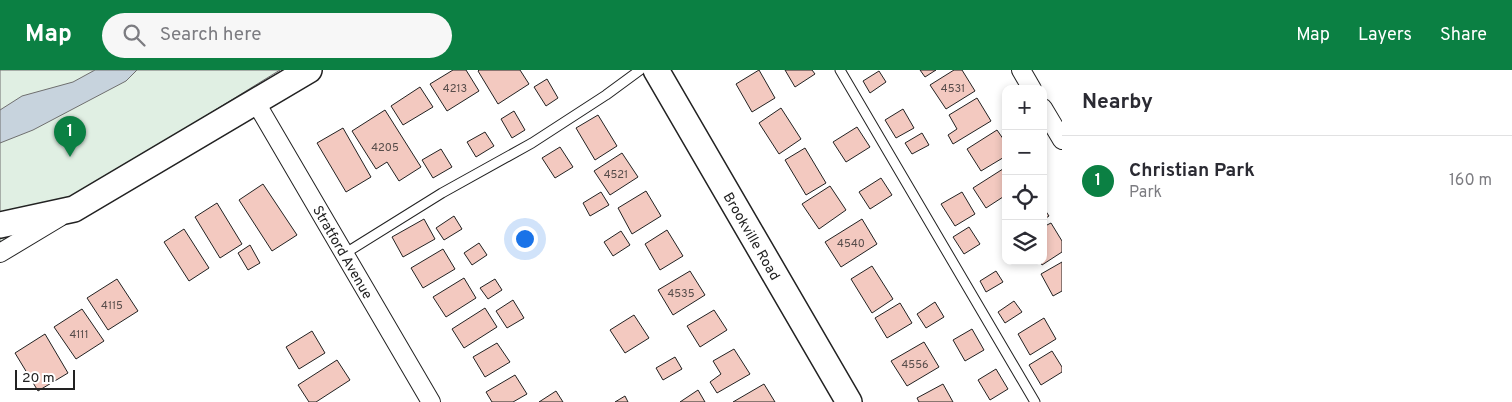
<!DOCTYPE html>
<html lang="en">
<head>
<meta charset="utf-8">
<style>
  :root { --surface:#fff; --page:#f7f7f7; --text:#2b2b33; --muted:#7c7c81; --line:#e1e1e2; --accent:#0b8043 }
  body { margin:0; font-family:Overpass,sans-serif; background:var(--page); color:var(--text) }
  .controls { position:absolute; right:15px; top:15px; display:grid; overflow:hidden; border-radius:10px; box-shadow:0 2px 8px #0003 }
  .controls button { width:45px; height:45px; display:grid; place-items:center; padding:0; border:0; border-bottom:1px solid var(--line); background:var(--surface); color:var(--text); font:25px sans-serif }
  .scale { position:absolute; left:15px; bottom:12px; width:60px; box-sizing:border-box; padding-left:5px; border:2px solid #222; border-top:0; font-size:14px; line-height:18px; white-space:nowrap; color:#222; -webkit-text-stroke:4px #fff; paint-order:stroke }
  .you { position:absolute; left:524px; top:168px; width:18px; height:18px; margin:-12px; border:4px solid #fff; border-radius:50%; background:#1a73e8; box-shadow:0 0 0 8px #1a73e833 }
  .badge { display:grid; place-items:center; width:32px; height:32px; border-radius:50%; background:var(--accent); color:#fff; font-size:16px; font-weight:700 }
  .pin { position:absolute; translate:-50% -41px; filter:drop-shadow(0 1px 2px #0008) }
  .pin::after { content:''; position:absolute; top:26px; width:18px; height:15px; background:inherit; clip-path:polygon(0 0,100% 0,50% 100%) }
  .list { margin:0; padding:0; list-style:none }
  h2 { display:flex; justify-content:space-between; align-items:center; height:65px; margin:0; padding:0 20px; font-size:21px }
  h2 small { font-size:16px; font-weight:400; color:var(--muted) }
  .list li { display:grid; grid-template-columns:32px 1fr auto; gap:15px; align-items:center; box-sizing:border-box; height:90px; padding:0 20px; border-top:1px solid var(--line) }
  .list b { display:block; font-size:19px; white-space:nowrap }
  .list p { margin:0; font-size:16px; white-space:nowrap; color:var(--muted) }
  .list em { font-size:16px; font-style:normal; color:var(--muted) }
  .icon { flex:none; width:28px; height:28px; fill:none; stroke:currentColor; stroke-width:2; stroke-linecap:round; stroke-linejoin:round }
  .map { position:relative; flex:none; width:1062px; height:332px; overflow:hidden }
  header { display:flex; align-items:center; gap:30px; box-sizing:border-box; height:70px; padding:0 25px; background:var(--accent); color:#fff }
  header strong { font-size:24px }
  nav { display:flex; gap:28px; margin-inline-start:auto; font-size:18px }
  .search { width:350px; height:45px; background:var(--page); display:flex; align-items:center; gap:12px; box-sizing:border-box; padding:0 18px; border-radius:28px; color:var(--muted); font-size:19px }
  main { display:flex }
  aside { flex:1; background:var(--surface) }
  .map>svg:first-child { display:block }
  .green { fill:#e0efe3; stroke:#6f6f6f }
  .water { fill:#c7d3dd; stroke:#6f6f6f }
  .building { fill:#f3c9c0; stroke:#222 }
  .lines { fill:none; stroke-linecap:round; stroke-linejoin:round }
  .lane-casing { stroke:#222; stroke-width:11 }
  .street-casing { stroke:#222; stroke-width:20 }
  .secondary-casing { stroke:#222; stroke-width:28 }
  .lane { stroke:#fff; stroke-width:9 }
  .street { stroke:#fff; stroke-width:18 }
  .secondary { stroke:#fff; stroke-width:25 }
  .labels { text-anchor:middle; stroke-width:4; stroke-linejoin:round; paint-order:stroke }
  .number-label { font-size:11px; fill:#564c4a }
  .street-label { font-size:14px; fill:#222; stroke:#fff }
</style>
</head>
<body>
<header>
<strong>Map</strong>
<div class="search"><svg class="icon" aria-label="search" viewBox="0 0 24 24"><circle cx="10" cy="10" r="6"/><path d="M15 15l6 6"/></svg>Search here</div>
<nav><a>Map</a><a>Layers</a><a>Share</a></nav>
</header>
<main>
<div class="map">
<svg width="1062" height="332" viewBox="0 0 1062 332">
  <rect width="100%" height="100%" fill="#fff"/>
  <path class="green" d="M 0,0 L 280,0 L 0,173 Z"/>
  <path class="water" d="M 95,0 L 137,0 L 126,11 L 33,60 L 0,73 L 0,40 L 22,26 L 73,12 Z"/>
  <path class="building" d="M 453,0 L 466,0 L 479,21 L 447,41 L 430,14 Z
    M 479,0 L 520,0 L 529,14 L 498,34 L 478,1 Z
    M 759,0 L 775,28 L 752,42 L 736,14 Z
    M 785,0 L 812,0 L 815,4 L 795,17 Z
    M 920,0 L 936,0 L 925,7 Z
    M 954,0 L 962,0 L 975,21 L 946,39 L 930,15 Z
    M 879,1 L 886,12 L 870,23 L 863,11 Z
    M 547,9 L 558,28 L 546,36 L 534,17 Z
    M 420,17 L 433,37 L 403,55 L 391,36 Z
    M 977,28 L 991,51 L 953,74 L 948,65 L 957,59 L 949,45 Z
    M 781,38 L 801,69 L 779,84 L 759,53 Z
    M 903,39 L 914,58 L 896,68 L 885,50 Z
    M 385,40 L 421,97 L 399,111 L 387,92 L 376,99 L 352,61 Z
    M 514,41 L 525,60 L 512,68 L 501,49 Z
    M 598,45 L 617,76 L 595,90 L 576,58 Z
    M 857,57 L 870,77 L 846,92 L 833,72 Z
    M 343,58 L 371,107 L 346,122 L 317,73 Z
    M 997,60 L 1006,73 L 1006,86 L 981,101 L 967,79 Z
    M 485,62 L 494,76 L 476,87 L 467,72 Z
    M 922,63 L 929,75 L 912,84 L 905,73 Z
    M 560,77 L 573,97 L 555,108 L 542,88 Z
    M 805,78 L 826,113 L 806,125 L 785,90 Z
    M 441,79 L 452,97 L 433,108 L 422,90 Z
    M 622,83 L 638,107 L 610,125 L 594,101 Z
    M 1006,97 L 1006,125 L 986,138 L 973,118 Z
    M 881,108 L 892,125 L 870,139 L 859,122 Z
    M 263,114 L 297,165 L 272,181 L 239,130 Z
    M 830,116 L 846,140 L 819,159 L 802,134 Z
    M 646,121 L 661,146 L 632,164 L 618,138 Z
    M 601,122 L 609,135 L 590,146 L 583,133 Z
    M 962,122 L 975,144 L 955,156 L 941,134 Z
    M 217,133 L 242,174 L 220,188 L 195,147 Z
    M 1043,137 L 1049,146 L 1043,150 Z
    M 454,146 L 462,159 L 444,170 L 436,158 Z
    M 424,149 L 435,169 L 403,187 L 392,167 Z
    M 862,149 L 877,174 L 841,197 L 825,172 Z
    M 1051,153 L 1062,171 L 1062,182 L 1042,195 L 1040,191 L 1043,191 L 1043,157 Z
    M 969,157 L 980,174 L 964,184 L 953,167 Z
    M 184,159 L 209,198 L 189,211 L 164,172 Z
    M 667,160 L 683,186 L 660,200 L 645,174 Z
    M 621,161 L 630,175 L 613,186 L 604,172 Z
    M 479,173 L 487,185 L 472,195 L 464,183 Z
    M 250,175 L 260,193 L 248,200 L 238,183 Z
    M 443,179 L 455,199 L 423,218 L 411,198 Z
    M 1062,192 L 1062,221 L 1053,226 L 1041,204 Z
    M 872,196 L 893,229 L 872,243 L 851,209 Z
    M 690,201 L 705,225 L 673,245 L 658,220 Z
    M 996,201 L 1003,212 L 986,222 L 980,211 Z
    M 464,208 L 476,228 L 446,247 L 433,227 Z
    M 117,209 L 138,241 L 108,260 L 87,228 Z
    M 495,209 L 502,220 L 488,229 L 480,218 Z
    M 513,230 L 524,248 L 507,258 L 496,241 Z
    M 1014,231 L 1022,242 L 1005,253 L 998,242 Z
    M 935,232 L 944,247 L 926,258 L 917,244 Z
    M 900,233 L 912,253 L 887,268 L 875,248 Z
    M 485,238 L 497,257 L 464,278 L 452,259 Z
    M 82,239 L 104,271 L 76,289 L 54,257 Z
    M 714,240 L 727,260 L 700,277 L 687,256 Z
    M 634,245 L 649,268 L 625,283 L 610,260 Z
    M 1044,248 L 1056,269 L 1030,285 L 1018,264 Z
    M 972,259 L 984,280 L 965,291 L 953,270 Z
    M 312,261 L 325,283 L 299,299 L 286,277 Z
    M 45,264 L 68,303 L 38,321 L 15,283 Z
    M 924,272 L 939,297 L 907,316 L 891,291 Z
    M 497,273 L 510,292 L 485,307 L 473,287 Z
    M 734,279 L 750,304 L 717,323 L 710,312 L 721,304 L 713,291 Z
    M 1052,281 L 1062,297 L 1062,302 L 1041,315 L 1029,295 Z
    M 675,287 L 682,299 L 663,310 L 656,298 Z
    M 337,290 L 350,310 L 316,332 L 309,332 L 298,315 Z
    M 996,299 L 1008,319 L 990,330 L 978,310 Z
    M 515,305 L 527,324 L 513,332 L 492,332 L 486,322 Z
    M 764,314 L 775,332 L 733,332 Z
    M 943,314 L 953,332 L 919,332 L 917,328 Z
    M 698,320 L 705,332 L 680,332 Z
    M 556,321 L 563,332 L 539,332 Z
    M 625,326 L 628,332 L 615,332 Z"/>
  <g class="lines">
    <defs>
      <path id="lane" d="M 840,0 L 1035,332
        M 344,184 L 442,123 L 532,73 L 606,25 L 640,0"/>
      <path id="street" d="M 1021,0 L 1032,19
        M 255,31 L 431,332
        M 1043,38 L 1062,70
        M 0,183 L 60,147"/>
      <path id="secondary" d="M 656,0 L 849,332
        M 0,155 L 74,139 L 309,0"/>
    </defs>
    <use href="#lane" class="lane-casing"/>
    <use href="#street" class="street-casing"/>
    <use href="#secondary" class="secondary-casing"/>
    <use href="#lane" class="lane"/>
    <use href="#street" class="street"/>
    <use href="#secondary" class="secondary"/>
  </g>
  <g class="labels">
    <g class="number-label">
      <text x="455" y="22">4213</text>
      <text x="953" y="22">4531</text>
      <text x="385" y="81">4205</text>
      <text x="616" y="108">4521</text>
      <text x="851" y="177">4540</text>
      <text x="681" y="227">4535</text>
      <text x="112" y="239">4115</text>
      <text x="79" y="268">4111</text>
      <text x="915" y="298">4556</text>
    </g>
    <g class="street-label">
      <text transform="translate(752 166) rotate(60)" y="5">Brookville Road</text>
      <text transform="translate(343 182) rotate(60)" y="5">Stratford Avenue</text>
    </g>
  </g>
</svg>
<div class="controls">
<button>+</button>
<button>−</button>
<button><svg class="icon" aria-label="locate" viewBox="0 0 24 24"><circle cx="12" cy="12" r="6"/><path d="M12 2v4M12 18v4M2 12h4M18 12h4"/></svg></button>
<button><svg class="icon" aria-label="layers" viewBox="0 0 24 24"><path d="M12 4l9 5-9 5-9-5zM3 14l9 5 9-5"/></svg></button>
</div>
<div class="scale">20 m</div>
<div class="you"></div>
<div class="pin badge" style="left:70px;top:87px">1</div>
</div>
<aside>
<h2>Nearby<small></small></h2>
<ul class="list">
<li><span class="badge">1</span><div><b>Christian Park</b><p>Park</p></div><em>160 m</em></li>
</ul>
</aside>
</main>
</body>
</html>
